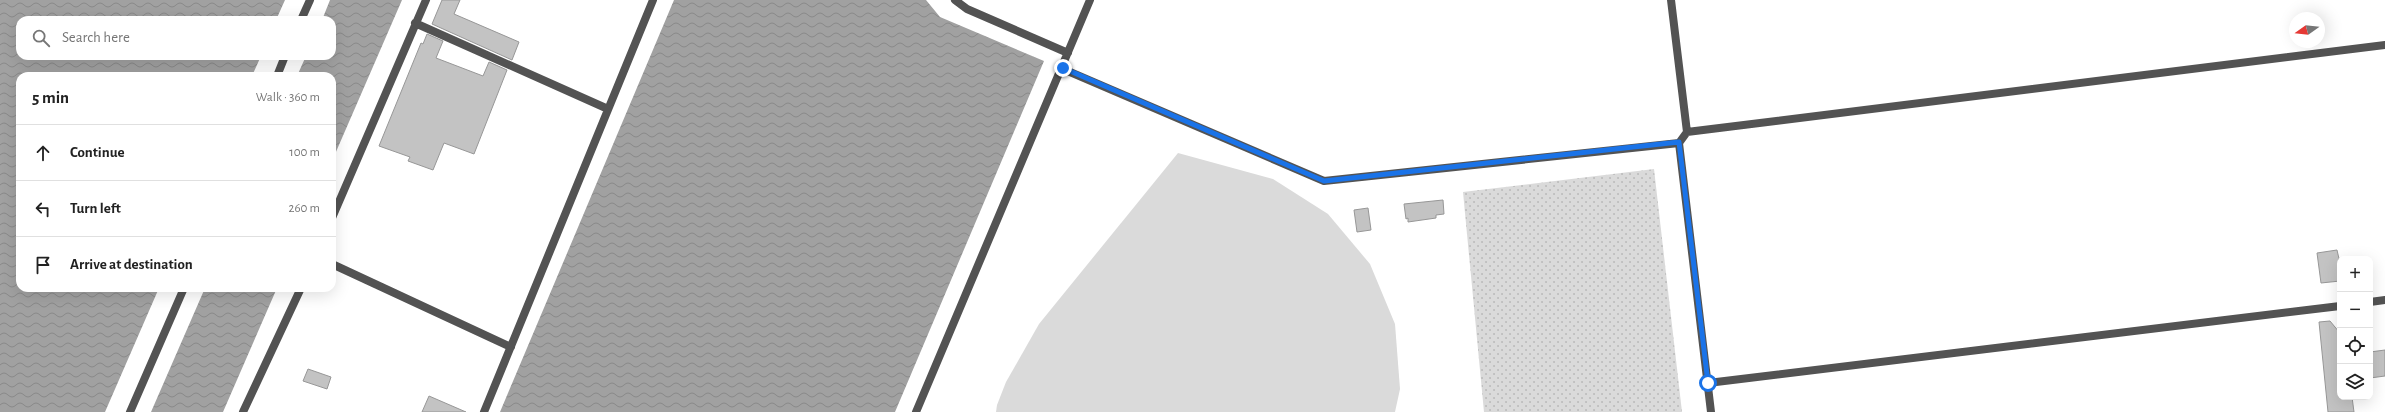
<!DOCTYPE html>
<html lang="en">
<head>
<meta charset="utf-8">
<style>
  :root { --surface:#fff; --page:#f2f2f2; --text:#222; --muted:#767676; --line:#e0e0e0 }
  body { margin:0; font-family:"Alegreya Sans",sans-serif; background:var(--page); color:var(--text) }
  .controls { position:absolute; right:12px; bottom:12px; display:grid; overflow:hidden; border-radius:8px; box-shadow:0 4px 16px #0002 }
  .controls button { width:36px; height:36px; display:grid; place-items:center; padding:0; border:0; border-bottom:1px solid var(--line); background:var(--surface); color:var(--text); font:20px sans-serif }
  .compass { position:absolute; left:2289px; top:12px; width:36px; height:36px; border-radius:50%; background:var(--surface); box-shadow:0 4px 16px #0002; rotate:255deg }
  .stop { position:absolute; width:12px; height:12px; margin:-9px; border:3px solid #1a73e8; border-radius:50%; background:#fff }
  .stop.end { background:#1a73e8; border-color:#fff; box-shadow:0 1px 4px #0008 }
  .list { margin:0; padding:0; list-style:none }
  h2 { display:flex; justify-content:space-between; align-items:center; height:52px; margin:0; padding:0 16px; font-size:17px }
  h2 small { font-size:13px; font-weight:400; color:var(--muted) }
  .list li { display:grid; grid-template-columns:26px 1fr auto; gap:12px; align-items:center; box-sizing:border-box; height:56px; padding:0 16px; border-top:1px solid var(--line) }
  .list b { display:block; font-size:15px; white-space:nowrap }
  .list em { font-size:13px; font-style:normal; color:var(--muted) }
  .icon { flex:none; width:22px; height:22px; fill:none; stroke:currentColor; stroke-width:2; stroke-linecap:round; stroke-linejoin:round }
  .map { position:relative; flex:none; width:2385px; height:412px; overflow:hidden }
  .search { position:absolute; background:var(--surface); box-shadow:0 4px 16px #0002; left:16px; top:16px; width:320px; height:44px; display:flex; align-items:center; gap:10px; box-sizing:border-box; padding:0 14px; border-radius:12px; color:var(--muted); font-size:15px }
  .panel { position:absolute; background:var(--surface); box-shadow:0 4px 16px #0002; left:16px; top:72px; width:320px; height:220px; border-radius:12px }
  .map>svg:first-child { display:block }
  .green { fill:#dadada }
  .park { fill:url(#park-dots) }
  .water { fill:url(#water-waves) }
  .building { fill:#c3c3c3; stroke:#979797 }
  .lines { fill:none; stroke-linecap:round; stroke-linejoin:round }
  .minor { stroke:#535353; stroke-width:8 }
  .route { stroke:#1a73e8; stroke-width:5 }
</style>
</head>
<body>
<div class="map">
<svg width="2385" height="412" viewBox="0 0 2385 412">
  <defs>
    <pattern id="park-dots" width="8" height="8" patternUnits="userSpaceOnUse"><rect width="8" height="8" fill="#dadada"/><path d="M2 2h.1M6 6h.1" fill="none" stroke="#b9b9b9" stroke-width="1.8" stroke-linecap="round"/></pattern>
    <pattern id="water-waves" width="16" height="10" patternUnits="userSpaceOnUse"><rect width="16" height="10" fill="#a1a1a1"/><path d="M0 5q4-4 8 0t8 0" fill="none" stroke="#898989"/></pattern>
  </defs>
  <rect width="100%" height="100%" fill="#fff"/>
  <path class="green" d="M 1178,153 L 1273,179 L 1328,214 L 1370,264 L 1395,324 L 1400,389 L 1395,412 L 996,412 L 997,405 L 1006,382 L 1039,324 Z"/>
  <path class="park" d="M 1654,169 L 1682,412 L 1484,412 L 1463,192 Z"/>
  <path class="water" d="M 0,0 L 285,0 L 276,20 L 20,20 L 20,56 L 261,56 L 252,76 L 20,76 L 20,288 L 159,288 L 105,412 L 0,412 Z
    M 330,0 L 402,0 L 332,161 L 332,76 L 297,76 L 306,56 L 332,56 L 332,20 L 322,20 Z
    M 674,0 L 926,0 L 940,17 L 1044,61 L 895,412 L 500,412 Z
    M 205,288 L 277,288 L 223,412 L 151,412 Z"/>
  <path class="building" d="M 442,0 L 460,0 L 454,14 L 519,42 L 512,60 L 432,24 Z
    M 427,34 L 443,41 L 436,58 L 483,76 L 489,62 L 507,70 L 474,154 L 444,143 L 433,170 L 408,161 L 410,157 L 379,146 L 421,43 L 423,44 Z
    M 1443,200 L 1444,214 L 1436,215 L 1436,218 L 1408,222 L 1408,218 L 1406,219 L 1404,204 Z
    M 1368,208 L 1371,230 L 1357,232 L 1354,210 Z
    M 2337,250 L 2340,263 L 2340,281 L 2321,283 L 2317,253 Z
    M 2330,321 L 2340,333 L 2340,397 L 2352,397 L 2354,412 L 2328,412 L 2319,322 Z
    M 2385,350 L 2385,376 L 2370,378 L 2370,352 Z
    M 308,369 L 331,377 L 327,389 L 303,381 Z
    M 429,396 L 466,412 L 422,412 Z"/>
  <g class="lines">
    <path class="minor" d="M 955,0 L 967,9 L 1068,53
      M 1671,0 L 1687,132 L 1679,143 L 1711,412
      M 301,20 L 310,0
      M 415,23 L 608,109
      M 1063,69 L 1324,181 L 1679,143
      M 277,76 L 285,56
      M 1687,132 L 2385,45
      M 332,218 L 426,0
      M 332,264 L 511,347
      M 2370,302 L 2385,300
      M 1708,383 L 2340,306
      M 130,412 L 184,288
      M 243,412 L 301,288
      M 484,412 L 653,0
      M 916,412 L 1090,0"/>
  </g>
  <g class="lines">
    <path class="route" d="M 1063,68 L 1324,181 L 1679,142 L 1708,383"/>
  </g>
</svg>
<div class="controls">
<button>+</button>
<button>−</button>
<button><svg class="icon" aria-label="locate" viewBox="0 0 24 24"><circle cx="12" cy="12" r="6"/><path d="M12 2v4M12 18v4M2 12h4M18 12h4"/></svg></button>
<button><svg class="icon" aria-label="layers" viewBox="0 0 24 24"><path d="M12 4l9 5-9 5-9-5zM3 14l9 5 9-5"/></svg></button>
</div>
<svg class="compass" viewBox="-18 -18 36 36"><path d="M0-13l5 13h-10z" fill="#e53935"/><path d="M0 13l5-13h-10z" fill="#767676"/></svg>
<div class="stop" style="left:1708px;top:383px"></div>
<div class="stop end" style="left:1063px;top:68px"></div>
<div class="search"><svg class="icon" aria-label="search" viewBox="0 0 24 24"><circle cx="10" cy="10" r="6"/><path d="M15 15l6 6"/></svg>Search here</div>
<section class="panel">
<h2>5 min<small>Walk · 360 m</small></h2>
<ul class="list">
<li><svg class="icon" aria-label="ahead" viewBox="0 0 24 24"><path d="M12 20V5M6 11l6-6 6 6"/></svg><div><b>Continue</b></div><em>100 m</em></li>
<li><svg class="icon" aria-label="left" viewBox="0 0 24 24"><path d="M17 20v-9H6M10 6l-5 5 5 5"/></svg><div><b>Turn left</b></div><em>260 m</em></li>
<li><svg class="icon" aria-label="arrive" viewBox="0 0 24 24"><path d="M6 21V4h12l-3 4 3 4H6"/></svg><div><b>Arrive at destination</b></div></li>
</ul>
</section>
</div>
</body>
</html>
